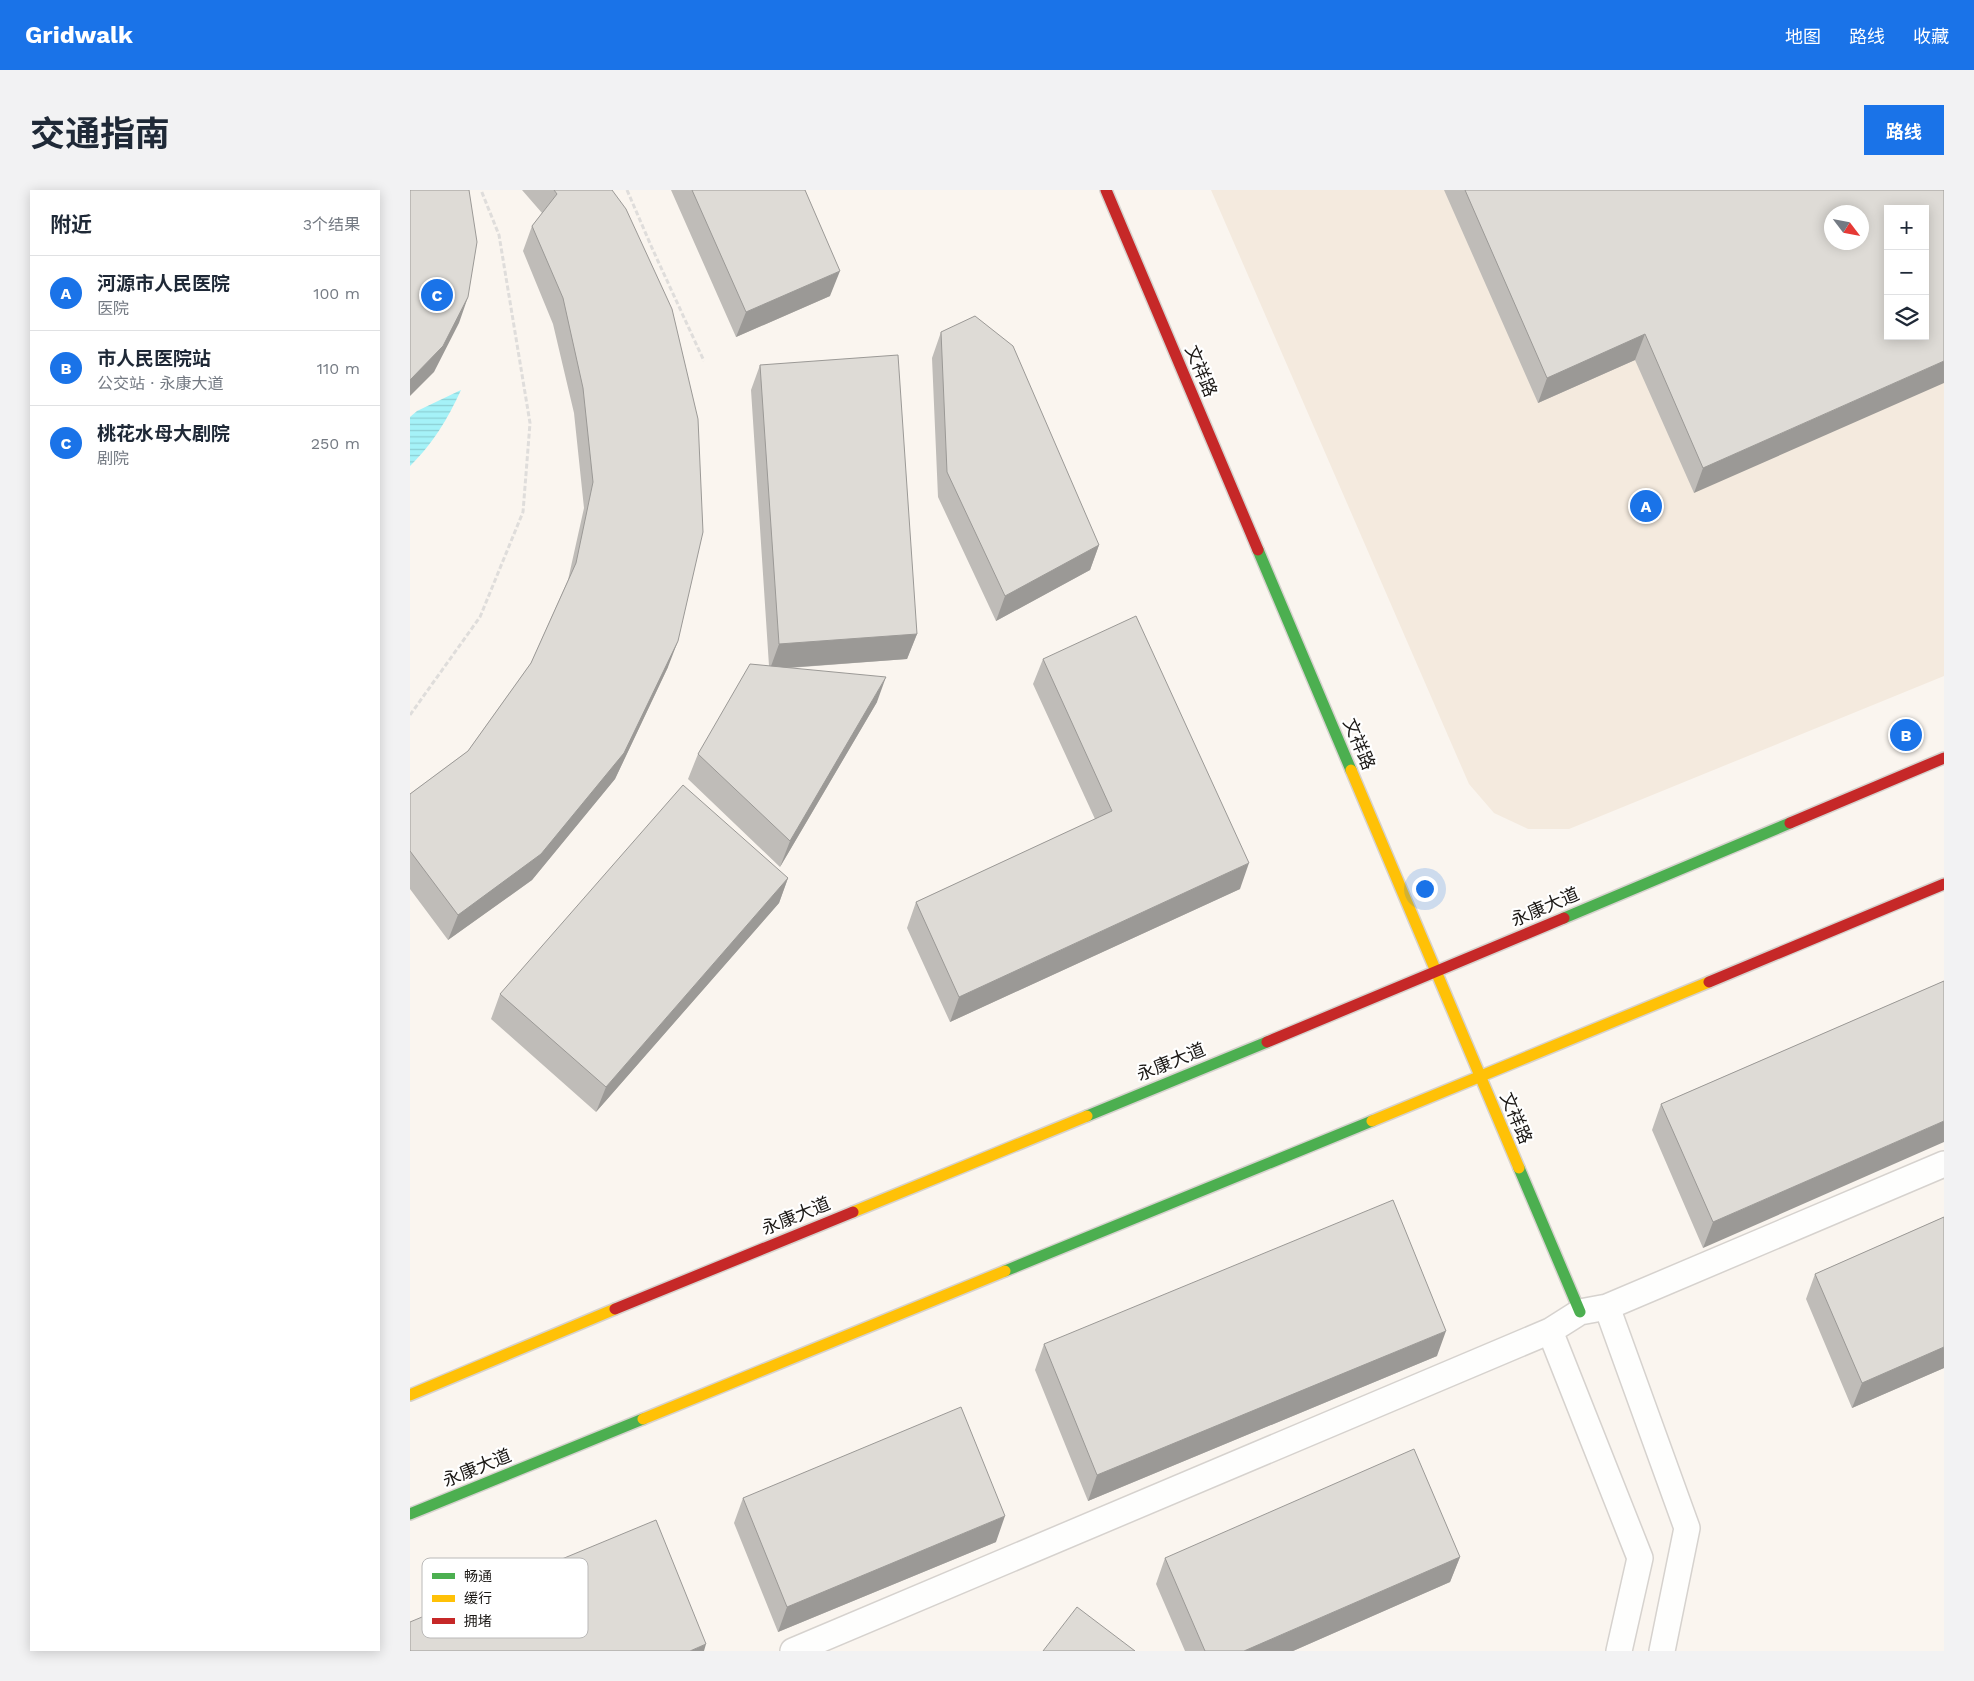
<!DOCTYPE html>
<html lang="zh">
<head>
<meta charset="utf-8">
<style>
  :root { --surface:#fff; --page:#f2f2f3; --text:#1f2937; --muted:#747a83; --line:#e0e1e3; --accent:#1a73e8 }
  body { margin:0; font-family:"Work Sans","Noto Sans SC",sans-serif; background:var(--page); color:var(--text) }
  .controls { position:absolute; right:15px; top:15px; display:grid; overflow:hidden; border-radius:0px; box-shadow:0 2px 12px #0003 }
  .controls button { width:45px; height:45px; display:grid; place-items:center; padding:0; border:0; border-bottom:1px solid var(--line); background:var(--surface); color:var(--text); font:25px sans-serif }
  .compass { position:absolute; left:1414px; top:15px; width:45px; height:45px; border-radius:50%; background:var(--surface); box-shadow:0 2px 12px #0003; rotate:122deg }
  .you { position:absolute; left:1014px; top:698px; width:18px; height:18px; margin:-12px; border:4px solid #fff; border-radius:50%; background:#1a73e8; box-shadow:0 0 0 8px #1a73e833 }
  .badge { display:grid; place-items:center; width:32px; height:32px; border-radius:50%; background:var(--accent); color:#fff; font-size:16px; font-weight:700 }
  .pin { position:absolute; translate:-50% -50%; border:2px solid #fff; box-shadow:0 1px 5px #0006 }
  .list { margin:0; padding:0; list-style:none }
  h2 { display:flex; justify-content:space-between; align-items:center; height:65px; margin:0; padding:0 20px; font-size:21px }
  h2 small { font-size:16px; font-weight:400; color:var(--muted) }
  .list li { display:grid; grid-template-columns:32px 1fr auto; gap:15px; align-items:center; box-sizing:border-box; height:75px; padding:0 20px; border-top:1px solid var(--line) }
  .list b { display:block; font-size:19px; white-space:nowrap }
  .list p { margin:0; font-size:16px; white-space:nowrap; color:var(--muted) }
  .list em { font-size:16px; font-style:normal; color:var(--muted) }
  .icon { flex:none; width:28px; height:28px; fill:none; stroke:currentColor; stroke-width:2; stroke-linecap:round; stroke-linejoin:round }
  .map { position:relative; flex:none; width:1534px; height:1461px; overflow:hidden; border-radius:0px }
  header { display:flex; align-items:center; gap:30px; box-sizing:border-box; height:70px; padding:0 25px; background:var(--accent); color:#fff }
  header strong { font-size:24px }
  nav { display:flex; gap:28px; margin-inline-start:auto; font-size:18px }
  .intro { display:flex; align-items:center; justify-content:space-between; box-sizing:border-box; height:120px; padding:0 30px }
  h1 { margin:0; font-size:35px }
  .button { padding:12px 22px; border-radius:0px; background:var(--accent); color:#fff; font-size:18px; font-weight:700 }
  main { display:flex; gap:30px; padding:0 30px }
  aside { flex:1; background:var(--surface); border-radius:0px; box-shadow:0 2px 12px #0003 }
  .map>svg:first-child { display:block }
  .built { fill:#f4eade; fill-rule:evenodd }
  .water { fill:url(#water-rules) }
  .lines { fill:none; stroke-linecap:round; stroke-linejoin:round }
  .street-casing { stroke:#d6d2ce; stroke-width:28 }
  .fast-casing { stroke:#d6d2ce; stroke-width:14 }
  .slow-casing { stroke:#d6d2ce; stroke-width:14 }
  .jam-casing { stroke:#d6d2ce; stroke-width:14 }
  .path { stroke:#dfdddb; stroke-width:3; stroke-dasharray:5 2.5; stroke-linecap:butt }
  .street { stroke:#fefefd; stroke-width:25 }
  .fast { stroke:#4caf50; stroke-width:11 }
  .slow { stroke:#ffc107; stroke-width:11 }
  .jam { stroke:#c62828; stroke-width:11 }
  .wall { fill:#bfbcb8 }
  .shaded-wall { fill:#9b9996 }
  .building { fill:#dedbd6; stroke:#9b9996; fill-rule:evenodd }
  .labels { text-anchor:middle; stroke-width:4.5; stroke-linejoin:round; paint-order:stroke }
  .street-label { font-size:18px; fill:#1a1714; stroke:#fff }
  .key { fill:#fff; stroke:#bab9b8; stroke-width:1 }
  .key-label { font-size:14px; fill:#1a1714 }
</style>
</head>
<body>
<header>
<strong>Gridwalk</strong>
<nav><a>地图</a><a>路线</a><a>收藏</a></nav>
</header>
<div class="intro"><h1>交通指南</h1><a class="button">路线</a></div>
<main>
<aside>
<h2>附近<small>3个结果</small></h2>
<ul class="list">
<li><span class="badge">A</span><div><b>河源市人民医院</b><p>医院</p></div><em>100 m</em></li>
<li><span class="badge">B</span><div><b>市人民医院站</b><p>公交站 · 永康大道</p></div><em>110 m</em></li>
<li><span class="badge">C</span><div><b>桃花水母大剧院</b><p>剧院</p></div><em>250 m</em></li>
</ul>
</aside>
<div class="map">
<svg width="1534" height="1461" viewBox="0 0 1534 1461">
  <defs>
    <pattern id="water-rules" width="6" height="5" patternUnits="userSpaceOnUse" patternTransform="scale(1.25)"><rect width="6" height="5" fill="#a5f2f8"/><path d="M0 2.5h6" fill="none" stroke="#8dcfd4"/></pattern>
  </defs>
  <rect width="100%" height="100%" fill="#faf5ef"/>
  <path class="built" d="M 801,0 L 1534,0 L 1534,486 L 1159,639 L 1118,639 L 1084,623 L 1059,594 ZM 1478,19 L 1515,19 L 1515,146 L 1478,146 ZM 1422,22 L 1452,22 L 1452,52 L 1422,52 Z"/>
  <path class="water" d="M 51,200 C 37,230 24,252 0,276 L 0,227 L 7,221 Z"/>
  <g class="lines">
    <defs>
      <path id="street" d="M 1197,1117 L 1534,974
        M 383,1461 L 1140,1141
        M 1209,1461 L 1230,1368 L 1140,1141 L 1170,1122 L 1197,1117 L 1277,1338 L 1252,1461"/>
      <path id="fast" d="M 848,360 L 941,580
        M 1154,728 L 1380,633
        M 677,926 L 857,852
        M 1109,978 L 1170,1122
        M 595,1081 L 962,931
        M 0,1324 L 233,1229"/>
      <path id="slow" d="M 941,580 L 1109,978
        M 962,931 L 1299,792
        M 443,1022 L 677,926
        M 0,1205 L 205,1119
        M 233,1229 L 595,1081"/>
      <path id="jam" d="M 696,0 L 848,360
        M 1380,633 L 1534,568
        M 1299,792 L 1534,694
        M 857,852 L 1154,728
        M 205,1119 L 443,1022"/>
    </defs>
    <use href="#street" class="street-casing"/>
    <use href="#fast" class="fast-casing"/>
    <use href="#slow" class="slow-casing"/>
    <use href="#jam" class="jam-casing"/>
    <path class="path" d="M 217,0 L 242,58 L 294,171
      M 0,525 L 70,427 L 113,322 L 120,233 L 89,45 L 71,0"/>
    <use href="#street" class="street"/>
    <use href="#fast" class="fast"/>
    <use href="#slow" class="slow"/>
    <use href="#jam" class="jam"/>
  </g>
  <path class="wall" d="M 112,0 L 202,0 L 258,477 L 205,589 L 122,690 L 38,750 L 0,699 L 0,604 L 58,561 L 121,473 L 158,390 L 174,318 L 164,223 L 143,134 L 113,61 L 122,36 L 132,23 Z
    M 261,0 L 395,0 L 420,106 L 326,147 Z
    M 1034,0 L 1534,0 L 1284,303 L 1225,170 L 1128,213 Z
    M 531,142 L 689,355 L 680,380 L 586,431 L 528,307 L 522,168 Z
    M 350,175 L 507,444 L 497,469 L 379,478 L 467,512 L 370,677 L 278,589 L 288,564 L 359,476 L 341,200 Z
    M 633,469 L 830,699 L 540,832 L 497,738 L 506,712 L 685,629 L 623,494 Z
    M 378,688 L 369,713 L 186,922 L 81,829 L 90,804 Z
    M 1534,791 L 1293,1058 L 1242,940 L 1251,914 Z
    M 1534,1027 L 1534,1178 L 1442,1218 L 1396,1109 L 1405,1084 Z
    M 634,1154 L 1027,1166 L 678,1311 L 625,1180 Z
    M 333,1308 L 586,1352 L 368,1442 L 324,1333 Z
    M 1050,1367 L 1040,1392 L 883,1461 L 775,1461 L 746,1394 L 755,1368 Z"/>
  <path class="shaded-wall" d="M 430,81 L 420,106 L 326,147 L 336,122 Z
    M 58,107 L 49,133 L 24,182 L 0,206 L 0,190 Z
    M 1235,144 L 1225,170 L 1128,213 L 1137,188 Z
    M 1534,171 L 1534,193 L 1284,303 L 1293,278 Z
    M 689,355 L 680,380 L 586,431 L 595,406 Z
    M 507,444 L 497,469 L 360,479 L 369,454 Z
    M 268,451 L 258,477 L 205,589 L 122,690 L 38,750 L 48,725 Z
    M 476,487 L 467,512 L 370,677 L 380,651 Z
    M 839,673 L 830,699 L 540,832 L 549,807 Z
    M 378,688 L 369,713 L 186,922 L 196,897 Z
    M 1534,931 L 1534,952 L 1293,1058 L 1303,1032 Z
    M 1036,1141 L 1027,1166 L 678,1311 L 687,1285 Z
    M 1534,1157 L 1534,1178 L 1442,1218 L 1452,1193 Z
    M 595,1326 L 586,1352 L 368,1442 L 377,1417 Z
    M 1050,1367 L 1040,1392 L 883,1461 L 834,1461 Z
    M 296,1454 L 294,1461 L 280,1461 Z"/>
  <path class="building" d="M 0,0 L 59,0 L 67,52 L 58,107 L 33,156 L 0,190 Z
    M 144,0 L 202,0 L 216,19 L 262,119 L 288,229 L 293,342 L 268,451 L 214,563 L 131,664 L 48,725 L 0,661 L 0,604 L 58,561 L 121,473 L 166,373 L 183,292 L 173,198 L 153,108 L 122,36 L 147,4 Z
    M 282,0 L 395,0 L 430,81 L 336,122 Z
    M 1055,0 L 1534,0 L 1534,171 L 1293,278 L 1235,144 L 1137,188 ZM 1478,19 L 1515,19 L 1515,146 L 1478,146 ZM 1422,22 L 1452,22 L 1452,52 L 1422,52 Z
    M 565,126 L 603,156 L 689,355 L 595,406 L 537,282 L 531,142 Z
    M 488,165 L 507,444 L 369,454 L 350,175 Z
    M 726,426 L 839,673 L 549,807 L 506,712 L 702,621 L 633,469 Z
    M 340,474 L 476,487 L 380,651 L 288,564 Z
    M 273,595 L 378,688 L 196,897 L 90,804 Z
    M 1534,791 L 1534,931 L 1303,1032 L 1251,914 Z
    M 983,1010 L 1036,1141 L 687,1285 L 634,1154 Z
    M 1534,1027 L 1534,1157 L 1452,1193 L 1405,1084 Z
    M 551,1217 L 595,1326 L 377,1417 L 333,1308 Z
    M 1004,1259 L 1050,1367 L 834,1461 L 795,1461 L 755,1368 Z
    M 246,1330 L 296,1454 L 280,1461 L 0,1461 L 0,1432 Z
    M 667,1417 L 725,1461 L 633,1461 Z"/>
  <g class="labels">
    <g class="street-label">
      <text transform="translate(791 181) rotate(67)" y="6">文祥路</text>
      <text transform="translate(949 554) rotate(67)" y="6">文祥路</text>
      <text transform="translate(1135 717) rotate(-23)" y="6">永康大道</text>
      <text transform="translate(761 872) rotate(-22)" y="6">永康大道</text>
      <text transform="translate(1106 928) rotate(67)" y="6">文祥路</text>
      <text transform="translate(386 1026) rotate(-22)" y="6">永康大道</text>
      <text transform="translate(67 1278) rotate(-22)" y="6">永康大道</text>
    </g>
  </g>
  <rect x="12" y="1368" width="166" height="80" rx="8" class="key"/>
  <rect x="22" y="1383" width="23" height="6" fill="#4caf50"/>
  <rect x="22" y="1405" width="23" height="7" fill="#ffc107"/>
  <rect x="22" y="1428" width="23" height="6" fill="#c62828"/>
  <g class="key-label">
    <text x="54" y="1391">畅通</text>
    <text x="54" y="1413">缓行</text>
    <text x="54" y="1436">拥堵</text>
  </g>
</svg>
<div class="controls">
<button>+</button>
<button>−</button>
<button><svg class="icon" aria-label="layers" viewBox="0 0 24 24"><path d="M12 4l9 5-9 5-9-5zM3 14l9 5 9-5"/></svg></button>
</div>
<svg class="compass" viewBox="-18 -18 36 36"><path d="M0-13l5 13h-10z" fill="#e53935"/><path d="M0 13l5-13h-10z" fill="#747a83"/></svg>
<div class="you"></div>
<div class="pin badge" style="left:1236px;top:316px">A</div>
<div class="pin badge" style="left:1496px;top:545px">B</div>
<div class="pin badge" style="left:27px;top:105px">C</div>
</div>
</main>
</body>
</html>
